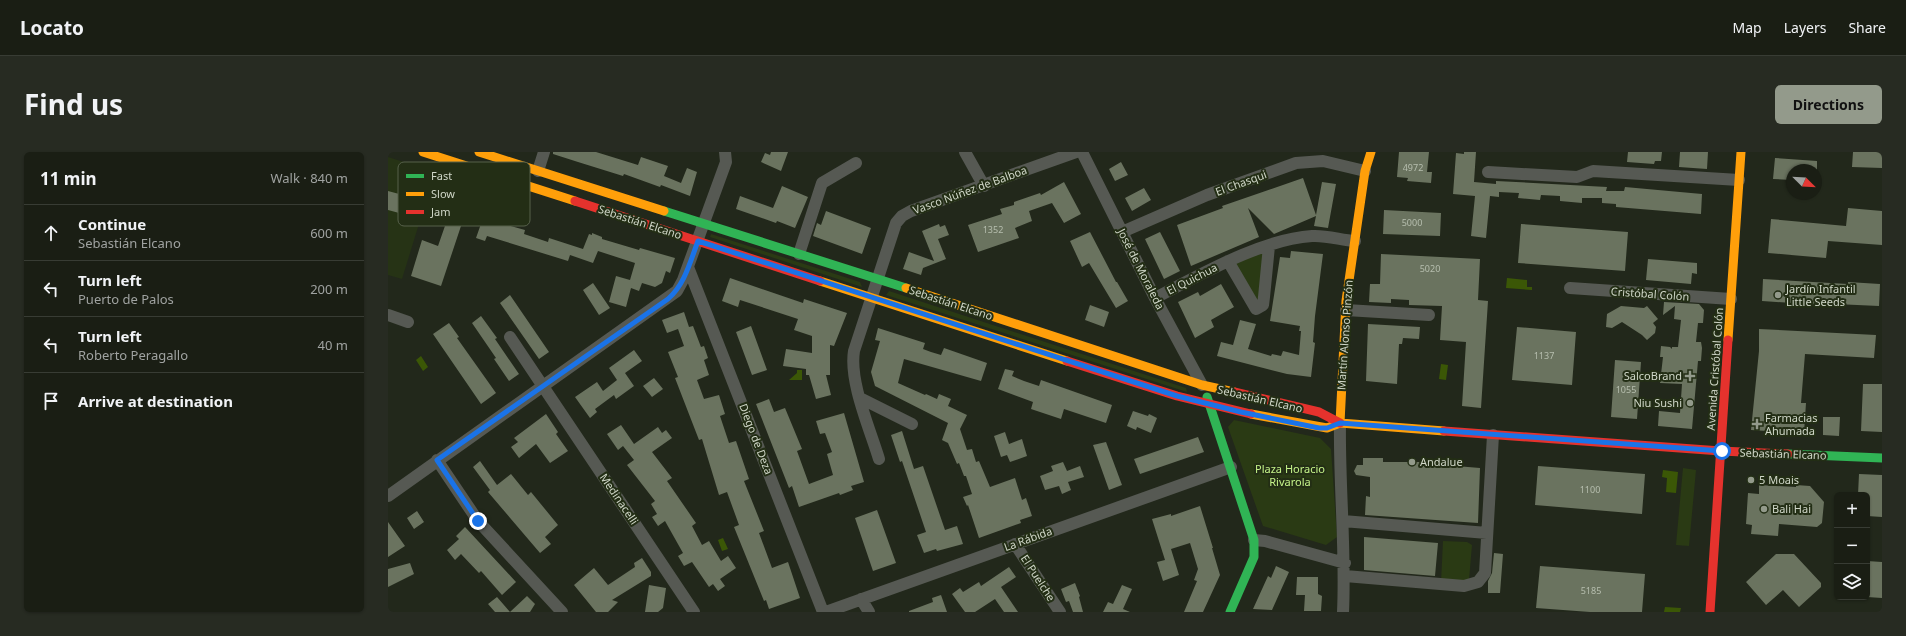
<!DOCTYPE html>
<html lang="en">
<head>
<meta charset="utf-8">
<style>
  :root { --surface:#1a1e14; --page:#272b22; --text:#f1f3f6; --muted:#9fa2a0; --line:#383c34; --accent:#939a8b }
  body { margin:0; font-family:"Noto Sans",sans-serif; background:var(--page); color:var(--text) }
  .controls { position:absolute; right:12px; bottom:12px; display:grid; overflow:hidden; border-radius:6px; box-shadow:0 1px 3px #0004 }
  .controls button { width:36px; height:36px; display:grid; place-items:center; padding:0; border:0; border-bottom:1px solid var(--line); background:var(--surface); color:var(--text); font:20px sans-serif }
  .compass { position:absolute; left:1398px; top:12px; width:36px; height:36px; border-radius:50%; background:var(--surface); box-shadow:0 1px 3px #0004; rotate:114deg }
  .stop { position:absolute; width:12px; height:12px; margin:-9px; border:3px solid #1a73e8; border-radius:50%; background:#fff }
  .stop.end { background:#1a73e8; border-color:#fff; box-shadow:0 1px 4px #0008 }
  .list { margin:0; padding:0; list-style:none }
  h2 { display:flex; justify-content:space-between; align-items:center; height:52px; margin:0; padding:0 16px; font-size:17px }
  h2 small { font-size:13px; font-weight:400; color:var(--muted) }
  .list li { display:grid; grid-template-columns:26px 1fr auto; gap:12px; align-items:center; box-sizing:border-box; height:56px; padding:0 16px; border-top:1px solid var(--line) }
  .list b { display:block; font-size:15px; white-space:nowrap }
  .list p { margin:0; font-size:13px; white-space:nowrap; color:var(--muted) }
  .list em { font-size:13px; font-style:normal; color:var(--muted) }
  .icon { flex:none; width:22px; height:22px; fill:none; stroke:currentColor; stroke-width:2; stroke-linecap:round; stroke-linejoin:round }
  .map { position:relative; flex:none; width:1494px; height:460px; overflow:hidden; border-radius:6px }
  header { display:flex; align-items:center; gap:24px; box-sizing:border-box; height:56px; padding:0 20px; background:var(--surface); border-bottom:1px solid var(--line) }
  header strong { font-size:19px }
  nav { display:flex; gap:22px; margin-inline-start:auto; font-size:14px }
  .intro { display:flex; align-items:center; justify-content:space-between; box-sizing:border-box; height:96px; padding:0 24px }
  h1 { margin:0; font-size:28px }
  .button { padding:10px 18px; border-radius:6px; background:var(--accent); color:#111; font-size:14px; font-weight:700 }
  main { display:flex; gap:24px; padding:0 24px }
  aside { flex:1; background:var(--surface); border-radius:6px; box-shadow:0 1px 3px #0004 }
  .map>svg:first-child { display:block }
  .built { fill:#263315 }
  .green { fill:#2a3a14 }
  .water { fill:#3b5706 }
  .building { fill:#6a735f }
  .lines { fill:none; stroke-linecap:round; stroke-linejoin:round }
  .street { stroke:#565953; stroke-width:12 }
  .fast { stroke:#30b455; stroke-width:9 }
  .slow { stroke:#ff9f0a; stroke-width:9 }
  .jam { stroke:#e5322d; stroke-width:9 }
  .route { stroke:#1a73e8; stroke-width:5 }
  .poi-dot { fill:#939a8b; stroke:#232e15; stroke-width:1.5 }
  .labels { text-anchor:middle; stroke-width:4; stroke-linejoin:round; paint-order:stroke }
  .number-label { font-size:9px; fill:#b6beae }
  .street-label { font-size:11px; fill:#d0d7c8; stroke:#232e15 }
  .poi-label { font-size:11px; fill:#d0d7c8; stroke:#232e15; text-anchor:start }
  .park-label { font-size:11px; fill:#c4f289; stroke:#232e15 }
  .key { fill:#232e15; stroke:#57614b; stroke-width:1 }
  .key-label { font-size:11px; fill:#d0d7c8 }
</style>
</head>
<body>
<header>
<strong>Locato</strong>
<nav><a>Map</a><a>Layers</a><a>Share</a></nav>
</header>
<div class="intro"><h1>Find us</h1><a class="button">Directions</a></div>
<main>
<aside>
<h2>11 min<small>Walk · 840 m</small></h2>
<ul class="list">
<li><svg class="icon" aria-label="ahead" viewBox="0 0 24 24"><path d="M12 20V5M6 11l6-6 6 6"/></svg><div><b>Continue</b><p>Sebastián Elcano</p></div><em>600 m</em></li>
<li><svg class="icon" aria-label="left" viewBox="0 0 24 24"><path d="M17 20v-9H6M10 6l-5 5 5 5"/></svg><div><b>Turn left</b><p>Puerto de Palos</p></div><em>200 m</em></li>
<li><svg class="icon" aria-label="left" viewBox="0 0 24 24"><path d="M17 20v-9H6M10 6l-5 5 5 5"/></svg><div><b>Turn left</b><p>Roberto Peragallo</p></div><em>40 m</em></li>
<li><svg class="icon" aria-label="arrive" viewBox="0 0 24 24"><path d="M6 21V4h12l-3 4 3 4H6"/></svg><div><b>Arrive at destination</b></div></li>
</ul>
</aside>
<div class="map">
<svg width="1494" height="460" viewBox="0 0 1494 460">
  <rect width="100%" height="100%" fill="#22281b"/>
  <path class="built" d="M 0,5 L 47,20 L 14,127 L 0,123 Z"/>
  <path class="green" d="M 323,82 L 472,130 L 474,135 L 322,85 Z
    M 876,99 L 874,131 L 868,154 L 845,110 Z
    M 501,139 L 798,236 L 799,240 L 498,143 Z
    M 846,268 L 932,286 L 943,297 L 949,385 L 938,393 L 875,374 L 840,275 Z
    M 1295,316 L 1308,318 L 1301,394 L 1288,393 Z
    M 1055,389 L 1079,390 L 1084,393 L 1081,428 L 1053,431 Z"/>
  <path class="water" d="M 1119,126 L 1139,128 L 1139,135 L 1144,135 L 1144,138 L 1118,136 Z
    M 33,204 L 40,215 L 35,219 L 28,208 Z
    M 1053,212 L 1060,213 L 1058,228 L 1051,227 Z
    M 409,218 L 414,218 L 414,228 L 401,228 L 409,221 Z
    M 1275,318 L 1290,320 L 1288,341 L 1278,340 L 1279,326 L 1274,325 Z
    M 335,386 L 340,397 L 334,399 L 330,388 Z
    M 1277,455 L 1293,456 L 1292,460 L 1276,460 Z"/>
  <path class="building" d="M 165,0 L 208,0 L 250,13 L 253,5 L 280,14 L 276,24 L 293,31 L 299,16 L 309,20 L 302,44 L 273,33 L 272,35 L 236,22 L 235,24 L 190,10 L 165,2 Z
    M 383,0 L 400,0 L 393,19 L 373,10 L 377,1 L 382,3 Z
    M 1011,0 L 1041,0 L 1039,20 L 1044,20 L 1043,31 L 1019,29 L 1020,26 L 1009,25 Z
    M 1076,0 L 1088,0 L 1086,30 L 1108,32 L 1108,29 L 1219,35 L 1218,39 L 1236,39 L 1237,35 L 1314,42 L 1313,62 L 1228,55 L 1228,52 L 1214,51 L 1214,46 L 1194,46 L 1194,51 L 1172,49 L 1172,44 L 1153,43 L 1152,48 L 1130,46 L 1131,41 L 1111,40 L 1111,45 L 1102,44 L 1098,86 L 1083,84 L 1087,44 L 1065,42 L 1068,1 L 1076,2 Z
    M 1240,0 L 1274,0 L 1273,9 L 1267,9 L 1266,12 L 1239,10 Z
    M 1292,0 L 1320,0 L 1319,17 L 1291,15 Z
    M 1465,0 L 1494,0 L 1494,16 L 1464,15 Z
    M 1387,6 L 1429,9 L 1429,18 L 1404,18 L 1404,28 L 1385,27 Z
    M 733,10 L 740,23 L 727,29 L 721,17 Z
    M 915,26 L 928,63 L 934,30 L 948,32 L 940,76 L 926,74 L 928,64 L 886,82 L 860,56 L 871,85 L 803,114 L 789,73 L 835,56 L 834,54 Z
    M 676,30 L 693,62 L 676,71 L 664,51 L 641,59 L 644,69 L 627,76 L 631,86 L 590,100 L 580,73 L 614,62 L 612,57 L 626,53 L 626,50 L 652,41 L 653,43 Z
    M 52,31 L 84,41 L 53,134 L 23,124 L 34,88 L 50,94 L 58,71 L 27,61 L 26,65 L 0,58 L 0,39 L 45,51 Z
    M 394,34 L 420,45 L 407,76 L 389,69 L 388,71 L 348,57 L 352,44 L 385,56 Z
    M 756,36 L 763,48 L 744,59 L 737,46 Z
    M 1460,56 L 1494,59 L 1494,93 L 1440,89 L 1438,106 L 1380,101 L 1383,67 L 1458,74 Z
    M 996,58 L 1053,61 L 1052,84 L 995,82 Z
    M 438,59 L 483,76 L 474,102 L 425,84 L 429,71 L 433,73 Z
    M 95,66 L 137,78 L 136,82 L 160,90 L 161,86 L 195,97 L 201,82 L 204,83 L 204,81 L 214,85 L 214,87 L 251,98 L 252,96 L 287,106 L 282,121 L 278,119 L 274,131 L 267,135 L 254,131 L 251,139 L 243,136 L 238,155 L 221,150 L 228,124 L 242,128 L 247,111 L 210,99 L 205,111 L 182,103 L 180,109 L 99,84 L 97,89 L 88,86 Z
    M 551,72 L 552,75 L 557,73 L 561,83 L 550,87 L 558,107 L 535,116 L 533,123 L 515,117 L 521,100 L 546,109 L 534,79 Z
    M 1133,72 L 1240,80 L 1237,119 L 1130,111 Z
    M 702,80 L 728,130 L 729,130 L 740,149 L 728,156 L 701,111 L 694,115 L 682,89 Z
    M 772,80 L 792,119 L 776,127 L 757,87 Z
    M 903,99 L 935,102 L 927,164 L 925,190 L 927,191 L 923,225 L 899,222 L 829,204 L 833,190 L 845,193 L 852,168 L 868,172 L 860,197 L 883,204 L 884,202 L 893,204 L 895,199 L 911,203 L 913,179 L 911,179 L 912,174 L 882,169 L 892,105 L 902,106 Z
    M 993,102 L 1092,107 L 1090,148 L 1100,149 L 1093,256 L 1074,254 L 1078,190 L 1052,188 L 1054,154 L 1021,153 L 1021,148 L 1003,147 L 1003,151 L 981,150 L 982,132 L 992,132 Z
    M 1260,107 L 1309,111 L 1309,122 L 1304,121 L 1303,132 L 1258,128 Z
    M 342,126 L 415,151 L 416,147 L 459,161 L 446,194 L 442,193 L 442,223 L 438,223 L 443,243 L 428,247 L 421,223 L 418,223 L 418,217 L 395,214 L 398,197 L 424,201 L 424,184 L 406,178 L 410,167 L 352,148 L 350,155 L 334,149 Z
    M 1375,127 L 1460,132 L 1460,130 L 1492,132 L 1491,154 L 1447,152 L 1447,154 L 1374,149 Z
    M 205,131 L 222,156 L 211,163 L 195,138 Z
    M 833,132 L 846,155 L 823,168 L 826,175 L 807,186 L 790,150 L 810,140 L 812,144 Z
    M 122,143 L 161,200 L 151,207 L 112,151 Z
    M 1276,150 L 1311,152 L 1316,158 L 1315,171 L 1310,171 L 1308,190 L 1313,190 L 1314,196 L 1313,209 L 1310,209 L 1304,277 L 1270,274 L 1271,259 L 1292,261 L 1294,232 L 1272,231 L 1275,205 L 1272,205 L 1273,194 L 1282,195 L 1284,197 L 1284,195 L 1290,195 L 1293,168 L 1286,167 L 1287,154 L 1275,163 Z
    M 702,153 L 721,160 L 716,175 L 697,168 Z
    M 1233,154 L 1256,156 L 1259,154 L 1270,167 L 1265,171 L 1268,175 L 1267,181 L 1259,188 L 1254,183 L 1234,170 L 1224,176 L 1218,175 L 1219,162 Z
    M 296,160 L 301,175 L 305,174 L 313,195 L 316,194 L 320,206 L 316,208 L 321,223 L 309,228 L 316,247 L 331,243 L 337,262 L 332,264 L 341,291 L 348,289 L 361,327 L 356,329 L 376,379 L 371,381 L 384,416 L 400,410 L 412,446 L 381,457 L 378,448 L 376,449 L 346,375 L 351,373 L 339,340 L 331,343 L 314,287 L 311,288 L 287,226 L 290,225 L 280,200 L 296,194 L 290,177 L 279,181 L 274,168 Z
    M 93,164 L 109,186 L 107,187 L 131,222 L 121,229 L 106,207 L 108,206 L 84,171 Z
    M 61,171 L 71,185 L 69,186 L 108,241 L 93,252 L 45,182 Z
    M 980,172 L 1032,175 L 1031,187 L 1015,186 L 1014,192 L 1011,192 L 1009,232 L 978,229 Z
    M 363,174 L 379,218 L 364,223 L 348,180 Z
    M 1129,175 L 1188,180 L 1184,233 L 1124,228 Z
    M 490,176 L 537,191 L 535,197 L 543,200 L 553,203 L 556,196 L 599,211 L 593,229 L 516,207 L 510,231 L 537,243 L 538,242 L 549,247 L 551,242 L 563,247 L 560,254 L 579,263 L 572,277 L 579,298 L 584,297 L 588,310 L 591,309 L 602,335 L 627,326 L 634,348 L 638,346 L 644,364 L 632,368 L 633,371 L 591,386 L 580,353 L 579,354 L 575,345 L 584,342 L 578,324 L 576,324 L 571,311 L 569,312 L 560,291 L 554,288 L 560,271 L 487,234 L 483,220 L 492,189 L 487,188 Z
    M 1371,177 L 1488,183 L 1486,206 L 1417,202 L 1413,251 L 1418,251 L 1416,281 L 1363,278 L 1371,199 Z
    M 246,198 L 254,209 L 237,221 L 246,234 L 228,247 L 226,243 L 207,257 L 209,260 L 202,266 L 187,245 L 209,230 L 215,239 L 229,228 L 221,216 Z
    M 1227,208 L 1253,210 L 1249,267 L 1223,265 Z
    M 617,217 L 626,219 L 624,224 L 636,229 L 651,234 L 653,228 L 724,253 L 718,271 L 676,257 L 673,267 L 643,257 L 645,250 L 610,237 Z
    M 266,226 L 275,237 L 264,245 L 255,234 Z
    M 1475,232 L 1494,232 L 1494,280 L 1473,279 Z
    M 381,247 L 386,260 L 397,256 L 414,297 L 409,299 L 421,332 L 445,323 L 439,302 L 444,300 L 437,281 L 432,282 L 428,269 L 456,261 L 476,330 L 463,334 L 465,338 L 452,343 L 451,341 L 411,355 L 404,334 L 401,336 L 368,252 Z
    M 745,259 L 760,264 L 761,262 L 769,266 L 763,281 L 749,275 L 748,278 L 739,274 Z
    M 158,262 L 170,280 L 168,282 L 180,299 L 162,311 L 148,292 L 131,306 L 123,295 L 130,290 L 126,286 Z
    M 1435,265 L 1452,265 L 1451,284 L 1435,283 Z
    M 233,273 L 246,292 L 270,275 L 274,281 L 278,278 L 284,286 L 264,300 L 284,326 L 279,329 L 308,371 L 304,374 L 314,393 L 321,389 L 333,409 L 340,404 L 348,416 L 332,427 L 337,434 L 330,439 L 325,432 L 321,435 L 304,410 L 296,414 L 290,404 L 295,401 L 277,369 L 270,374 L 264,365 L 269,362 L 263,352 L 267,349 L 239,313 L 246,308 L 235,294 L 230,298 L 219,282 Z
    M 514,279 L 526,317 L 535,314 L 557,378 L 569,374 L 575,392 L 549,399 L 548,397 L 536,401 L 529,383 L 538,380 L 514,309 L 512,310 L 503,283 Z
    M 617,280 L 621,292 L 634,287 L 639,304 L 622,310 L 619,303 L 613,305 L 606,284 Z
    M 810,285 L 816,300 L 752,322 L 746,307 Z
    M 718,290 L 734,333 L 721,338 L 705,293 Z
    M 975,306 L 995,306 L 995,310 L 1044,310 L 1044,312 L 1092,316 L 1090,371 L 977,363 L 978,344 L 982,345 L 982,325 L 968,323 L 966,319 L 969,313 L 975,313 Z
    M 92,309 L 109,333 L 123,322 L 140,343 L 143,340 L 170,373 L 157,385 L 163,392 L 152,401 L 100,340 L 102,338 L 85,315 Z
    M 675,310 L 679,319 L 692,314 L 696,325 L 680,330 L 683,338 L 674,342 L 671,334 L 657,338 L 652,324 L 665,319 L 663,314 Z
    M 1150,314 L 1257,322 L 1254,362 L 1147,353 Z
    M 1471,322 L 1494,323 L 1494,365 L 1479,364 L 1479,343 L 1470,343 Z
    M 1371,333 L 1408,335 L 1408,333 L 1422,334 L 1436,350 L 1434,371 L 1429,375 L 1391,372 L 1390,384 L 1363,382 L 1364,373 L 1358,372 L 1360,341 L 1371,342 Z
    M 812,354 L 825,396 L 824,396 L 832,423 L 815,460 L 796,460 L 809,429 L 806,428 L 810,417 L 802,391 L 783,397 L 791,423 L 775,429 L 769,410 L 777,408 L 764,367 L 783,362 L 783,364 Z
    M 489,358 L 508,411 L 485,419 L 467,366 Z
    M 29,359 L 36,370 L 26,377 L 19,366 Z
    M 0,370 L 17,394 L 0,405 Z
    M 77,375 L 128,430 L 114,443 L 93,419 L 91,421 L 73,402 L 67,408 L 59,398 L 71,387 L 68,384 Z
    M 976,385 L 1050,391 L 1047,424 L 976,418 Z
    M 1106,401 L 1115,402 L 1112,441 L 1100,441 L 1100,429 L 1104,421 Z
    M 1388,402 L 1406,402 L 1433,431 L 1433,435 L 1411,455 L 1395,438 L 1378,453 L 1358,430 Z
    M 254,406 L 263,420 L 263,424 L 224,448 L 230,450 L 220,460 L 208,460 L 186,433 L 206,416 L 220,433 L 247,415 L 246,411 Z
    M 1479,409 L 1494,410 L 1494,446 L 1479,445 Z
    M 22,411 L 26,422 L 0,435 L 0,417 Z
    M 888,414 L 901,420 L 884,458 L 865,457 L 880,424 L 883,426 Z
    M 1152,414 L 1257,422 L 1254,460 L 1202,460 L 1148,456 Z
    M 621,415 L 628,425 L 613,435 L 630,460 L 616,460 L 607,447 L 587,460 L 577,460 L 564,442 L 572,436 L 575,440 L 591,430 L 593,434 Z
    M 909,425 L 930,425 L 930,442 L 934,444 L 933,459 L 916,459 L 917,443 L 908,443 Z
    M 687,431 L 692,444 L 691,445 L 695,460 L 685,460 L 681,449 L 678,450 L 673,437 Z
    M 261,433 L 278,436 L 275,456 L 270,460 L 257,460 Z
    M 734,433 L 744,437 L 735,457 L 742,460 L 715,460 L 720,450 L 725,452 Z
    M 553,443 L 559,460 L 521,460 L 521,459 L 545,450 L 544,446 Z
    M 139,444 L 147,452 L 142,460 L 107,460 L 100,452 L 109,445 L 122,460 Z"/>
  <g class="lines">
    <path class="street" d="M 577,0 L 596,34
      M 694,0 L 767,146 L 814,233
      M 150,19 L 156,0
      M 1100,20 L 1189,25 L 1205,19 L 1351,28
      M 734,80 L 819,43 L 908,11 L 935,9 L 977,19
      M 411,102 L 434,31 L 468,11
      M 840,109 L 868,157 L 875,153 L 876,145 L 881,94
      M 300,115 L 435,460
      M 1182,136 L 1343,147
      M 767,146 C 812,123 874,87 924,84 C 938,83 953,88 967,89
      M 958,158 L 1041,163
      M 0,163 L 20,170
      M 122,185 L 306,460
      M 472,246 L 524,272
      M 952,271 C 951,334 958,397 955,460
      M 491,307 C 482,277 461,230 466,199 L 508,71 L 514,64 L 523,59 L 688,0
      M 49,308 L 90,369 L 174,460
      M 0,344 L 289,139 L 295,128 L 338,10 L 337,0
      M 955,369 L 1099,381
      M 866,388 L 877,389 L 957,411
      M 627,392 L 672,460
      M 957,424 L 1076,434 L 1090,430 L 1097,421 L 1105,283
      M 473,447 L 481,460
      M 438,460 L 843,315"/>
    <path class="fast" d="M 276,59 L 518,136
      M 819,245 L 866,388 L 866,405 L 842,460
      M 1400,302 L 1494,306"/>
    <path class="slow" d="M 35,0 L 187,49
      M 91,0 L 276,59
      M 432,129 L 679,209
      M 518,136 L 814,233 L 846,240
      M 1340,188 L 1353,0
      M 863,262 L 939,276 L 952,271 L 1056,279
      M 952,271 L 958,149 L 977,19 L 983,0"/>
    <path class="jam" d="M 187,49 L 432,129
      M 679,209 L 789,244 L 863,262
      M 846,240 L 931,260 L 952,271
      M 1056,279 L 1333,299 L 1400,302
      M 1322,460 L 1340,188"/>
  </g>
  <g class="lines">
    <path class="route" d="M 90,369 L 49,308 L 280,147 C 297,132 302,110 310,89 L 789,244 L 853,260 L 931,276 L 939,276 L 952,271 L 1334,299"/>
  </g>
  <g class="poi-dot">
    <circle cx="1390" cy="143" r="4"/>
    <path d="M1300 218h4v4h4v4h-4v4h-4v-4h-4v-4h4z"/>
    <circle cx="1302" cy="251" r="4"/>
    <path d="M1367 266h4v4h4v4h-4v4h-4v-4h-4v-4h4z"/>
    <circle cx="1024" cy="310" r="4"/>
    <circle cx="1363" cy="328" r="4"/>
    <circle cx="1376" cy="357" r="4"/>
  </g>
  <g class="labels">
    <g class="number-label">
      <text x="1025" y="19">4972</text>
      <text x="1024" y="74">5000</text>
      <text x="605" y="81">1352</text>
      <text x="1042" y="120">5020</text>
      <text x="1156" y="207">1137</text>
      <text x="1238" y="241">1055</text>
      <text x="1202" y="341">1100</text>
      <text x="1203" y="442">5185</text>
    </g>
    <g class="street-label">
      <text transform="translate(853 31) rotate(-20)" y="4">El Chasqui</text>
      <text transform="translate(582 38) rotate(-20)" y="4">Vasco Núñez de Balboa</text>
      <text transform="translate(252 70) rotate(18)" y="4">Sebastián Elcano</text>
      <text transform="translate(753 117) rotate(63)" y="4">José de Moraleda</text>
      <text transform="translate(804 127) rotate(-27)" y="4">El Quichua</text>
      <text transform="translate(1262 142) rotate(4)" y="4">Cristóbal Colón</text>
      <text transform="translate(563 151) rotate(18)" y="4">Sebastián Elcano</text>
      <text transform="translate(957 183) rotate(-86)" y="4">Martín Alonso Pinzón</text>
      <text transform="translate(1327 217) rotate(-86)" y="4">Avenida Cristóbal Colón</text>
      <text transform="translate(872 247) rotate(13)" y="4">Sebastián Elcano</text>
      <text transform="translate(368 287) rotate(69)" y="4">Diego de Deza</text>
      <text transform="translate(1395 302) rotate(2)" y="4">Sebastián Elcano</text>
      <text transform="translate(231 347) rotate(56)" y="4">Medinacelli</text>
      <text transform="translate(640 387) rotate(-20)" y="4">La Rábida</text>
      <text transform="translate(650 426) rotate(57)" y="4">El Puelche</text>
    </g>
    <g class="poi-label">
      <text x="1398" y="141">Jardín Infantil<tspan x="1398" dy="13">Little Seeds</tspan></text>
      <text x="1294" y="228" text-anchor="end">SalcoBrand</text>
      <text x="1294" y="255" text-anchor="end">Niu Sushi</text>
      <text x="1377" y="270">Farmacias<tspan x="1377" dy="13">Ahumada</tspan></text>
      <text x="1032" y="314">Andalue</text>
      <text x="1371" y="332">5 Moais</text>
      <text x="1384" y="361">Bali Hai</text>
    </g>
    <g class="park-label">
      <text x="902" y="321">Plaza Horacio<tspan x="902" dy="13">Rivarola</tspan></text>
    </g>
  </g>
  <rect x="10" y="10" width="132" height="64" rx="6" class="key"/>
  <rect x="18" y="22" width="18" height="4" fill="#30b455"/>
  <rect x="18" y="40" width="18" height="4" fill="#ff9f0a"/>
  <rect x="18" y="58" width="18" height="4" fill="#e5322d"/>
  <g class="key-label">
    <text x="43" y="28">Fast</text>
    <text x="43" y="46">Slow</text>
    <text x="43" y="64">Jam</text>
  </g>
</svg>
<div class="controls">
<button>+</button>
<button>−</button>
<button><svg class="icon" aria-label="layers" viewBox="0 0 24 24"><path d="M12 4l9 5-9 5-9-5zM3 14l9 5 9-5"/></svg></button>
</div>
<svg class="compass" viewBox="-18 -18 36 36"><path d="M0-13l5 13h-10z" fill="#e53935"/><path d="M0 13l5-13h-10z" fill="#9fa2a0"/></svg>
<div class="stop" style="left:1334px;top:299px"></div>
<div class="stop end" style="left:90px;top:369px"></div>
</div>
</main>
</body>
</html>
